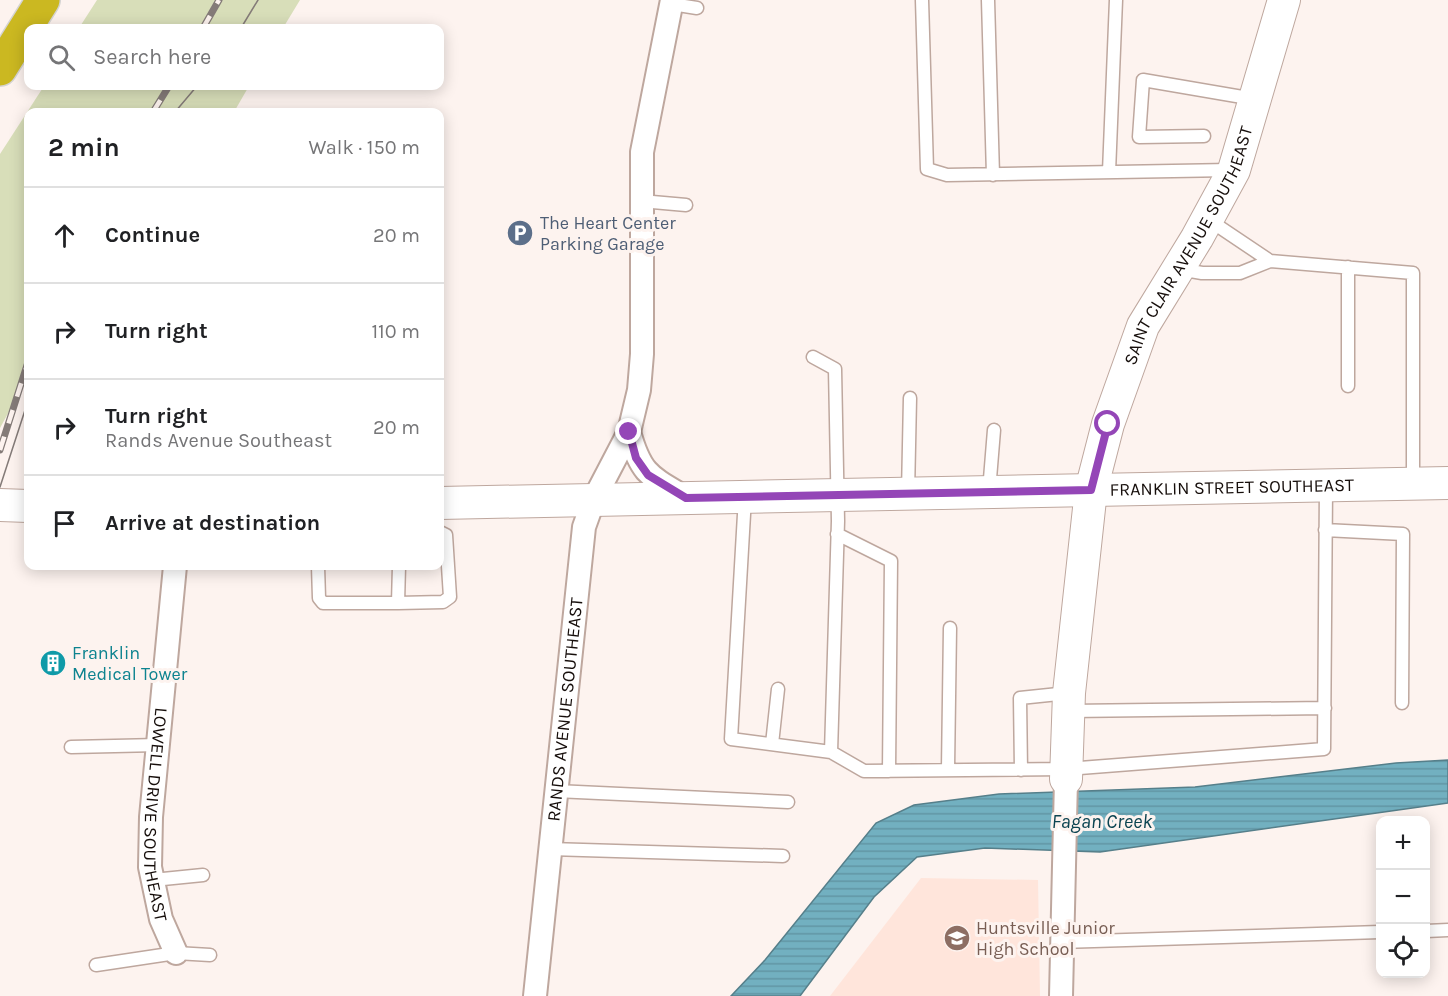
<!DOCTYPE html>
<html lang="en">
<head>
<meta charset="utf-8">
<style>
  :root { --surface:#fff; --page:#f2f2f2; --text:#202124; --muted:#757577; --line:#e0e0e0 }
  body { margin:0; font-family:Karla,sans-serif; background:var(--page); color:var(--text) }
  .controls { position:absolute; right:18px; bottom:18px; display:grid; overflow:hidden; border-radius:12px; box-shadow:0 3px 15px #0003 }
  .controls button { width:54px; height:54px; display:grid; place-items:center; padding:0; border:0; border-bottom:2px solid var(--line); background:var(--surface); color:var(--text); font:30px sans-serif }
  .stop { position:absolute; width:18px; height:18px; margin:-14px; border:4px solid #9446b7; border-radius:50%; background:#fff }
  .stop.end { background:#9446b7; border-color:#fff; box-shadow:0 2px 6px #0008 }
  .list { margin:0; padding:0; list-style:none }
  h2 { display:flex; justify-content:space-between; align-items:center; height:78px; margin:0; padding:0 24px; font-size:26px }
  h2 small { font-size:20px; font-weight:400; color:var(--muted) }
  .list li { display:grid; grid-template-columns:39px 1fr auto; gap:18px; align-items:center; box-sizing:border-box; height:96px; padding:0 24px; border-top:2px solid var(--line) }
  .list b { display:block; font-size:22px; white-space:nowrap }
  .list p { margin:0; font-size:20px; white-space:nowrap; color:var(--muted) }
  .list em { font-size:20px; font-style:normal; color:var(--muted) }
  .icon { flex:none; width:33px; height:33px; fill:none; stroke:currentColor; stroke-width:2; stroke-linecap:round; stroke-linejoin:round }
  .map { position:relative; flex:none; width:1448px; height:996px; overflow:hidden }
  .search { position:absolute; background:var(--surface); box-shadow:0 3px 15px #0003; left:24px; top:24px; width:420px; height:66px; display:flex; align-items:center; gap:15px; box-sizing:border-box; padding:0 21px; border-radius:12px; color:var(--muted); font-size:22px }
  .panel { position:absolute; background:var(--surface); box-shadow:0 3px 15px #0003; left:24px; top:108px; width:420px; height:462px; border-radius:12px }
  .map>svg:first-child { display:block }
  .built { fill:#ffe5db }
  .green { fill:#d8deb9 }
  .water { fill:url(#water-rules); stroke:#567f8a; stroke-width:1.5 }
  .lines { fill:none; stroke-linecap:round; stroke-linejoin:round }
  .lane-casing { stroke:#bea79e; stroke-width:15 }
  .street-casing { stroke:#bea79e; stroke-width:26 }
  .secondary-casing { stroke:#bea79e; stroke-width:34 }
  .highway-casing { stroke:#d5d4d3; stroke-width:36 }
  .lane { stroke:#fff; stroke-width:12 }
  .street { stroke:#fff; stroke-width:22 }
  .secondary { stroke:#fff; stroke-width:32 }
  .highway { stroke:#cbb821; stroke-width:33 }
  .tram { stroke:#847b78; stroke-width:1.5 }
  .rail-casing { stroke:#847b78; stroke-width:7 }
  .rail { stroke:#fdf3ef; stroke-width:4.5; stroke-dasharray:14; stroke-linecap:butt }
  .route { stroke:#9446b7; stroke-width:8 }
  .labels { text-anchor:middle; stroke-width:6; stroke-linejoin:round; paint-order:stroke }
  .service-label { font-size:18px; fill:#4e5e75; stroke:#fdf3ef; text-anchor:start }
  .street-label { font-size:18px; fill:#160e0b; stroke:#fdf3ef }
  .culture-label { font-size:18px; fill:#0d838f; stroke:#fdf3ef; text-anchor:start }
  .education-label { font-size:18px; fill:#785e54; stroke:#fdf3ef; text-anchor:start }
  .water-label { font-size:20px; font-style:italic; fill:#0c4451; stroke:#fdf3ef }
</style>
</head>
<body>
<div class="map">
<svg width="1448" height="996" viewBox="0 0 1448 996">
  <defs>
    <pattern id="water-rules" width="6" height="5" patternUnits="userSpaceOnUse" patternTransform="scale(1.5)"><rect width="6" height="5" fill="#72b0c0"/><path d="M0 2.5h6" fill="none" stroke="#6296a4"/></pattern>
  </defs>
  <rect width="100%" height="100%" fill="#fdf3ef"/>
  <path class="built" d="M 921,878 L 1038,880 L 1040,996 L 830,996 Z"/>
  <path class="green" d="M 97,0 L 300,0 L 283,28 L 79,28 Z
    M 44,86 L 249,86 L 234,112 L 28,112 L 28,377 L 0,428 L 0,154 Z"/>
  <path class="water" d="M 1448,760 L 1448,803 L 1100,852 L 985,848 L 917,857 L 874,897 L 800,996 L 731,996 L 765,960 L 876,823 L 914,805 L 999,794 L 1195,787 L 1396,763 Z"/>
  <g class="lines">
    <defs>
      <path id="lane" d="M 922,0 L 927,169 L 947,175 L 1230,170
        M 988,0 L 993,175
        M 672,4 L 697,8
        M 1204,136 L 1139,137 L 1143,80 L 1254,99
        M 1109,172 L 1116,0
        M 641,201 L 686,205
        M 1209,220 L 1270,261
        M 1348,267 L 1348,386
        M 1179,269 L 1202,273 L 1240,273 L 1270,261 L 1413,273 L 1413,483
        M 989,491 L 994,430
        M 908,493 L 910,398
        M 745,497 L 731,739 L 831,752 L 838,521 L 835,369 L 813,357
        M 1325,530 L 1403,534 L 1402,703
        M 837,534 L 891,561 L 889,771
        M 318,566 L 319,598 L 323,603 L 398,603 L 399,566
        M 398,603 L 443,602 L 450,597 L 446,535 L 440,532
        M 1070,711 L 1325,708
        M 772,744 L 778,689
        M 71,747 L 158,745
        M 831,752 L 864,771 L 1067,769 L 1324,749 L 1326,487
        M 948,769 L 950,628
        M 1021,770 L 1020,698 L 1068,693
        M 556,791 L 788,802
        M 550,849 L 783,856
        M 153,880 L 203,875
        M 1426,931 L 1448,930
        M 1061,942 L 1380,932
        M 96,965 L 176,953 L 210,955"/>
      <g id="street">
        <path d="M 629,432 C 641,474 649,476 686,498"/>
        <path id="s1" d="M 175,566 L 151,817 L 150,867 L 161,919 L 176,953"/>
        <path id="s2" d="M 535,996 L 584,527 L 594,499 L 629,432 L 639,390 L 642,354 L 642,152 L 672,0"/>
        <path d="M 1061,996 L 1066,779"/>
      </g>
      <g id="secondary">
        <path id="s3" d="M 440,503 L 1448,483"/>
        <path d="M 0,505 L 28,506"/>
        <path id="s4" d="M 1066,779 L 1069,693 L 1091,490 L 1108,424 L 1143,326 L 1197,238 L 1234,170 L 1284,0"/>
      </g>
      <path id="highway" d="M 0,69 L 43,0"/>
    </defs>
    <use href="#lane" class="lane-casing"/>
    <use href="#street" class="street-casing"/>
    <use href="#secondary" class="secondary-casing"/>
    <use href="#highway" class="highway-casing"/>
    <use href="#lane" class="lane"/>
    <use href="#street" class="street"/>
    <use href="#secondary" class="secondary"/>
    <use href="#highway" class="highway"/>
    <path class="tram" d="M 241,28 L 258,0
      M 175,112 L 197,86
      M 0,487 L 28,401"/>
    <defs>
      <path id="rail" d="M 203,28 L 219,0
        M 153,112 L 169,86
        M 0,450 L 28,362"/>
    </defs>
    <use href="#rail" class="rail-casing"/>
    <use href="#rail" class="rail"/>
  </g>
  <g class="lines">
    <path class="route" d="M 629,432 L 636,458 L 648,475 L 686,498 L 1091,490 L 1108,424"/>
  </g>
  <defs>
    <symbol id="parking-disc" viewBox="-11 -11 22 22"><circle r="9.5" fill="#5c6f8a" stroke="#fdf3ef"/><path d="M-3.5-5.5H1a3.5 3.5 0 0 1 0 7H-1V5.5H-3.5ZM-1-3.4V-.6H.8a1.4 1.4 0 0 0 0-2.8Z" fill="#fff"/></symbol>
    <symbol id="building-disc" viewBox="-11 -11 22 22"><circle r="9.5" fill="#0f9aa8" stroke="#fdf3ef"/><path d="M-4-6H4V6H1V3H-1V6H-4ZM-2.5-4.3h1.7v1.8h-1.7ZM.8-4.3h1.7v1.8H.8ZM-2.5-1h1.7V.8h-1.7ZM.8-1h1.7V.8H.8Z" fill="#fff"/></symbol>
    <symbol id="school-disc" viewBox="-11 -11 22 22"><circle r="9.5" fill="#8d6e63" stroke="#fdf3ef"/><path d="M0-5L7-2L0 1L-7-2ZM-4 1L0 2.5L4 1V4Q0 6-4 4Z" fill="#fff"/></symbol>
  </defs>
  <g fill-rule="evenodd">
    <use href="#parking-disc" x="505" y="218" width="30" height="30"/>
    <use href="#building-disc" x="38" y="648" width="30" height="30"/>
    <use href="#school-disc" x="942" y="923" width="30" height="30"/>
  </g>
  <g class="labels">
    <g class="service-label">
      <text x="540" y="229">The Heart Center<tspan x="540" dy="21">Parking Garage</tspan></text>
    </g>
    <g class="street-label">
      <text dy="6" stroke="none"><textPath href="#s4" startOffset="555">SAINT CLAIR AVENUE SOUTHEAST</textPath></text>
      <text dy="6" stroke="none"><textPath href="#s3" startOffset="792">FRANKLIN STREET SOUTHEAST</textPath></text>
      <text dy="6" stroke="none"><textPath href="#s2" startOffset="288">RANDS AVENUE SOUTHEAST</textPath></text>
      <text dy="6" stroke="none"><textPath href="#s1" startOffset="250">LOWELL DRIVE SOUTHEAST</textPath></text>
    </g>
    <g class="culture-label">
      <text x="72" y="659">Franklin<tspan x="72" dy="21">Medical Tower</tspan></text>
    </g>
    <g class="education-label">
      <text x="976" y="934">Huntsville Junior<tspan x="976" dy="21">High School</tspan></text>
    </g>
    <g class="water-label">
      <text x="1102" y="828">Fagan Creek</text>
    </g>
  </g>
</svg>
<div class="controls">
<button>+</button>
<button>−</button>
<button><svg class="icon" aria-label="locate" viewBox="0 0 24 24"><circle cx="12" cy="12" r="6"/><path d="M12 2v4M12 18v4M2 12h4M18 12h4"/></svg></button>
</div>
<div class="stop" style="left:1108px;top:424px"></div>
<div class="stop end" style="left:629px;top:432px"></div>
<div class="search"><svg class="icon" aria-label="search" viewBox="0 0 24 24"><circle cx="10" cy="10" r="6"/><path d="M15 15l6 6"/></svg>Search here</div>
<section class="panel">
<h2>2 min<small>Walk · 150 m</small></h2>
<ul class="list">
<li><svg class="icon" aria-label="ahead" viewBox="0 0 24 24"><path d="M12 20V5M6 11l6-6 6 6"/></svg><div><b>Continue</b></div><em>20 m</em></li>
<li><svg class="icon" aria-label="right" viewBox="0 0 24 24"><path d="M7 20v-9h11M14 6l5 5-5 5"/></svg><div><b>Turn right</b></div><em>110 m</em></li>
<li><svg class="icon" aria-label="right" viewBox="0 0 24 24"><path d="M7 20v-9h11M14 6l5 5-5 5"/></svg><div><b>Turn right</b><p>Rands Avenue Southeast</p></div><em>20 m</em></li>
<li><svg class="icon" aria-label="arrive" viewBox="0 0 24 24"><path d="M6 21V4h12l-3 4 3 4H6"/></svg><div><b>Arrive at destination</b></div></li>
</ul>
</section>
</div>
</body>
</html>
